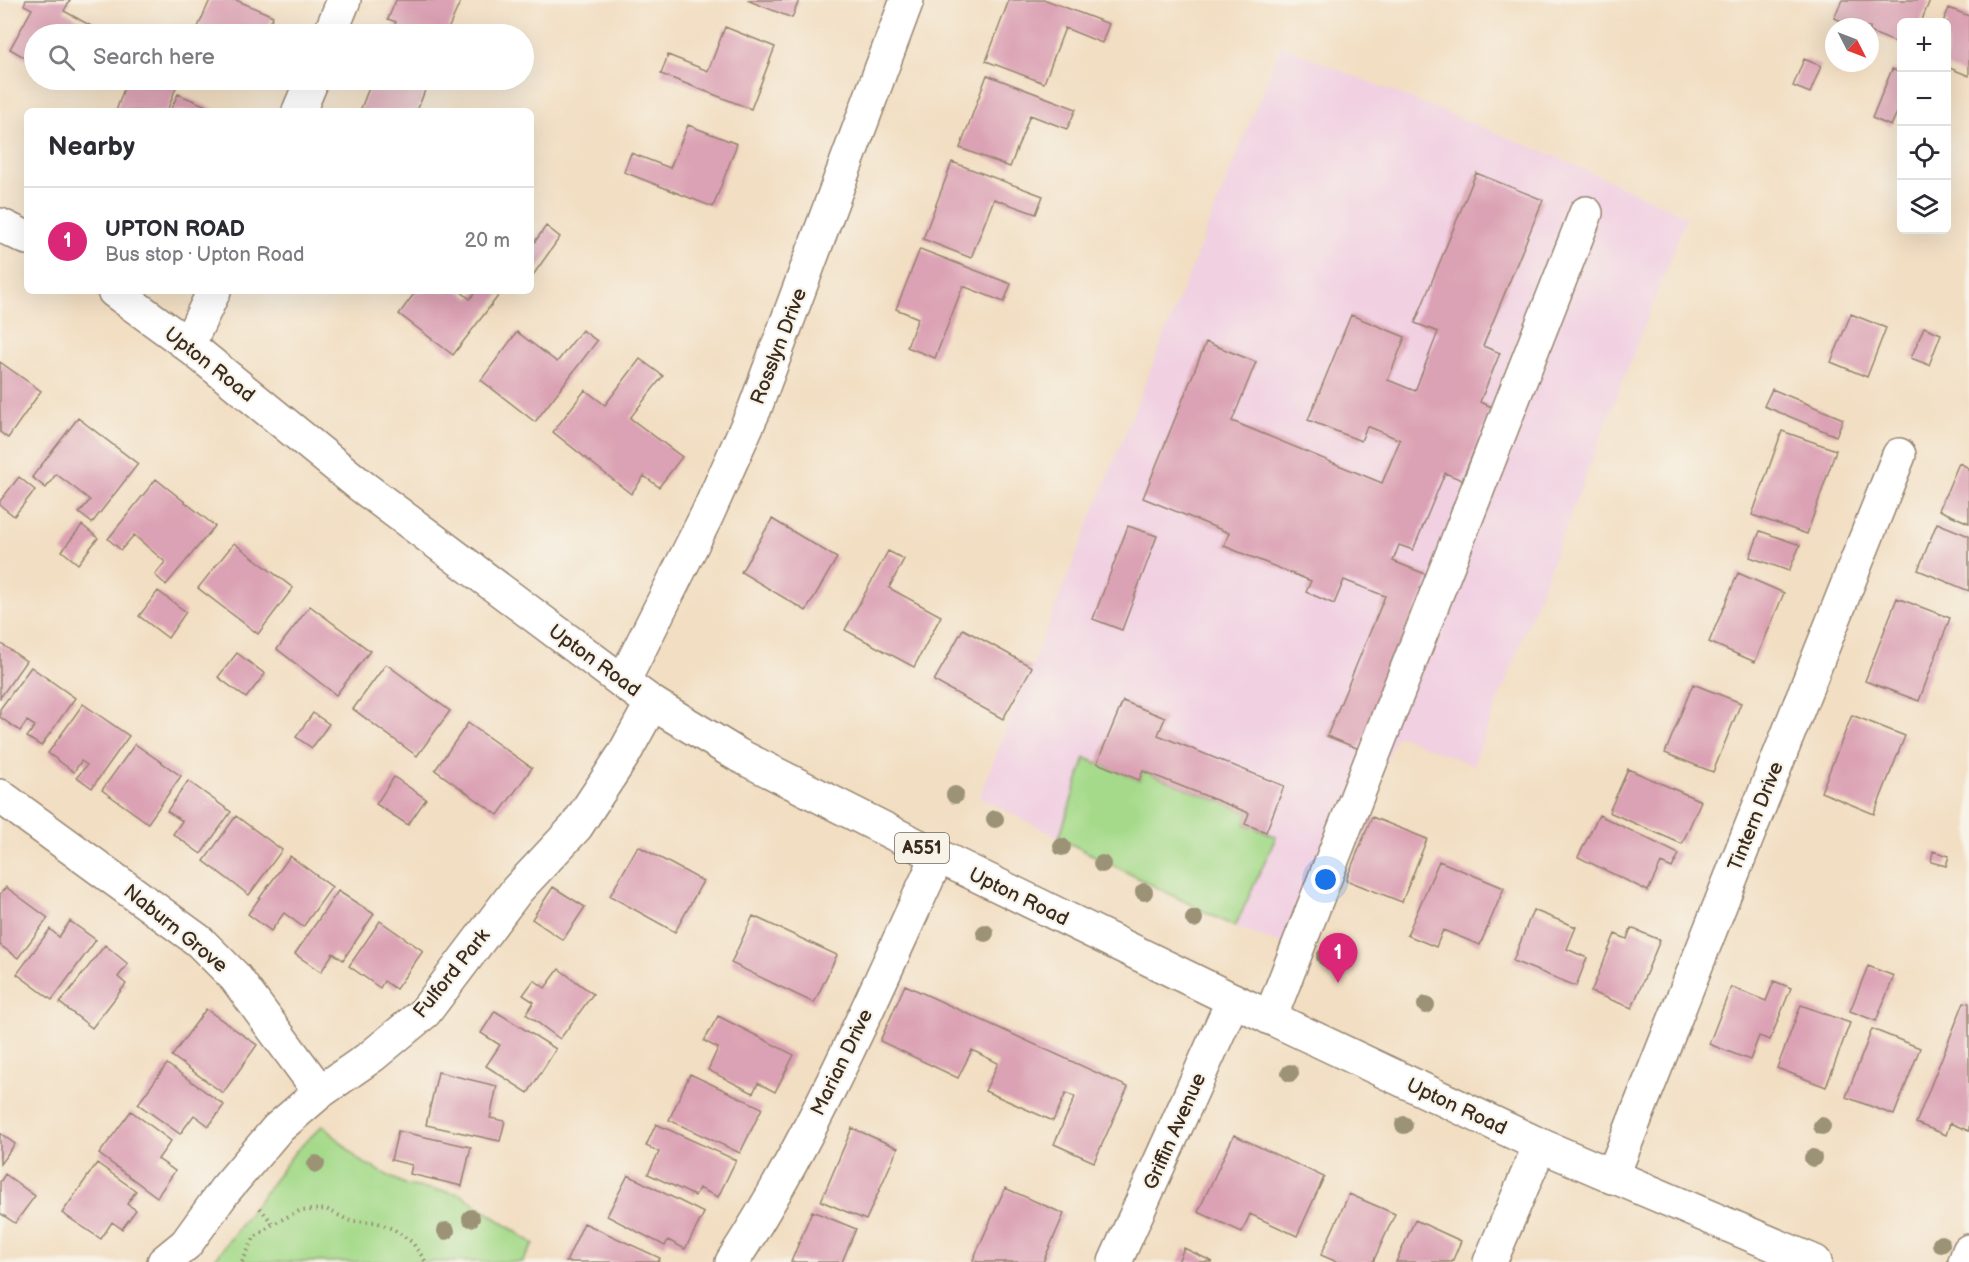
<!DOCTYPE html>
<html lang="en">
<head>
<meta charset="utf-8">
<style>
  :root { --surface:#fff; --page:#f2f2f3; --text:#2b2b33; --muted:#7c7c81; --line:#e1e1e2; --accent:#db2777 }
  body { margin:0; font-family:"Balsamiq Sans",sans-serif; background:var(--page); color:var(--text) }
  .controls { position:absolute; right:18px; top:18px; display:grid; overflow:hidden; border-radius:9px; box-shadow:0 6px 24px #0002 }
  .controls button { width:54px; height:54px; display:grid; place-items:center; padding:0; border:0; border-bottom:2px solid var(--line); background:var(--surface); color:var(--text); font:30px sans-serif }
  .compass { position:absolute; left:1825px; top:18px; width:54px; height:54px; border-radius:50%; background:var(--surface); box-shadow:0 6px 24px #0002; rotate:132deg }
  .you { position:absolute; left:1326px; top:880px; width:21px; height:21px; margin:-15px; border:4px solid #fff; border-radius:50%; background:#1a73e8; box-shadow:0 0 0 9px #1a73e833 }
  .badge { display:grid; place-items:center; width:39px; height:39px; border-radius:50%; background:var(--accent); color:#fff; font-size:20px; font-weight:700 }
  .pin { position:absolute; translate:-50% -50px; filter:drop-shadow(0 2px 3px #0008) }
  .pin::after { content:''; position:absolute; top:32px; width:21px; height:18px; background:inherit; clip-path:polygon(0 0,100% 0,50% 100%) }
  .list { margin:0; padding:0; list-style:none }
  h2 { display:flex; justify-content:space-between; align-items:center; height:78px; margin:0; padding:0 24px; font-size:26px }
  h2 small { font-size:20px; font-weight:400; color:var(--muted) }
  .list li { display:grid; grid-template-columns:39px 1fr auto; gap:18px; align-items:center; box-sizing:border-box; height:108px; padding:0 24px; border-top:2px solid var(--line) }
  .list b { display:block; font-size:22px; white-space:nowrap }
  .list p { margin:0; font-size:20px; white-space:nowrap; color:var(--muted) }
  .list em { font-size:20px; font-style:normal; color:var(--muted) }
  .icon { flex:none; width:33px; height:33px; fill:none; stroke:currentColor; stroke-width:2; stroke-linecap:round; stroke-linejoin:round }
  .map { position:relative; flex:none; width:1969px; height:1262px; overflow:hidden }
  .search { position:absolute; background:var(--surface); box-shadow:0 6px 24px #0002; left:24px; top:24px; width:510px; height:66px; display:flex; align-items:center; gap:15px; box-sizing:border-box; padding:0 21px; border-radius:33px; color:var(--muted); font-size:22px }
  .panel { position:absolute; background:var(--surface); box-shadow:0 6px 24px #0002; left:24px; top:108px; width:510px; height:186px; border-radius:9px }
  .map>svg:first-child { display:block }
  .built { fill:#f1d0e2 }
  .green { fill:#a5da8a; stroke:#708254; stroke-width:1.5 }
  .building { fill:#dba1b4 }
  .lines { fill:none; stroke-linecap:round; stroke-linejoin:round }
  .minor-casing { stroke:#968470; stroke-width:36 }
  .major-casing { stroke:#968470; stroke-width:36 }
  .path { stroke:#968470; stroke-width:4; stroke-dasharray:1.5 4.5; stroke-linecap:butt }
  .minor { stroke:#fff; stroke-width:33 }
  .major { stroke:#fff; stroke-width:33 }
  .tree { fill:#9c9377 }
  .labels { text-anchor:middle; stroke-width:4.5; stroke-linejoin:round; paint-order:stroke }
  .shield { fill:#f7f3e8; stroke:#73665b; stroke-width:1.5 }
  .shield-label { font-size:18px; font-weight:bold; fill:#3b2a1e }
  .street-label { font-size:20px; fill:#3b2a1e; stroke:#f7f3e8 }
</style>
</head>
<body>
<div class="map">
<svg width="1969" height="1262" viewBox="0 0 1969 1262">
  <rect width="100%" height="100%" fill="#f7f3e8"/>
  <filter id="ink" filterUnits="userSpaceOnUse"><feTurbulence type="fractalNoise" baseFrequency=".0167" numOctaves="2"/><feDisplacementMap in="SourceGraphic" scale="12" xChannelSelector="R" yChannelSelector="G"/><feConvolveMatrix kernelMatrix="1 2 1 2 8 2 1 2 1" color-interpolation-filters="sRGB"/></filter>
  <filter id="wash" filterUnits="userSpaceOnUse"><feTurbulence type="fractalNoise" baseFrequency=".008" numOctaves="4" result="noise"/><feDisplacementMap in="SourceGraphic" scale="24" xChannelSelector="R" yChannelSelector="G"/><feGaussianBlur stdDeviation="1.35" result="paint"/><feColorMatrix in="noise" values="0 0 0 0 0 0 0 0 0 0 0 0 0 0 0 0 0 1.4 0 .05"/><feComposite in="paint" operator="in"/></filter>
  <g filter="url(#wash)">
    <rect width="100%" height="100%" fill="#f2dec2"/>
    <path class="built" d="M 1281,45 L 1344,72 L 1555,156 L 1687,216 L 1473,765 L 1397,735 L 1305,952 L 1235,927 L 979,797 Z"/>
    <path class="green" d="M 1085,758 L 1139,780 L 1143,771 L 1249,813 L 1245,824 L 1276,837 L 1235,927 L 1059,838 Z
      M 323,1125 L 360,1161 L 406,1185 L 460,1194 L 534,1244 L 522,1262 L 213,1262 L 295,1152 Z"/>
    <g id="blocks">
      <path class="building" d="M 26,0 L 70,0 L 64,11 L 102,32 L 100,34 L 34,34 L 34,63 L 10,49 L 32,9 L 24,5 Z
        M 210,0 L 236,0 L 273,16 L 265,34 L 215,34 L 198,27 Z
        M 396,0 L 461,0 L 446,34 L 391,34 L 396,22 L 388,19 Z
        M 747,0 L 799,0 L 792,18 Z
        M 1009,0 L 1046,0 L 1109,24 L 1102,43 L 1065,28 L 1044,83 L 986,61 Z
        M 1842,0 L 1930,0 L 1921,22 L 1902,22 L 1902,45 L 1870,32 L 1870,27 L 1857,27 L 1834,18 Z
        M 1949,8 L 1969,16 L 1969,76 L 1947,67 L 1947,22 L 1943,22 Z
        M 725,27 L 775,47 L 751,109 L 661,74 L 668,55 L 708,71 Z
        M 1804,59 L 1821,66 L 1810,93 L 1793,86 Z
        M 1892,69 L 1902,73 L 1902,101 L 1891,126 L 1872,118 Z
        M 987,75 L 1076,109 L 1067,129 L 1030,115 L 1010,167 L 960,148 Z
        M 127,80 L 179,80 L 167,111 L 116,111 Z
        M 372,80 L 429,80 L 417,111 L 360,111 Z
        M 178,94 L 218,111 L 170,111 Z
        M 688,125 L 737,144 L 713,207 L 624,172 L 631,153 L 670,168 Z
        M 952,162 L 1043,196 L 1036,214 L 994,199 L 971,258 L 923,239 Z
        M 1476,173 L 1543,200 L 1483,346 L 1500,353 L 1480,402 L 1492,407 L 1462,480 L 1445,473 L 1413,550 L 1399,545 L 1393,561 L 1430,576 L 1359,749 L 1327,736 L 1385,596 L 1344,580 L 1334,604 L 1306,592 L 1311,581 L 1224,546 L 1229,533 L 1143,498 L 1206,342 L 1256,362 L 1232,421 L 1382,483 L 1400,440 L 1367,426 L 1361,441 L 1308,420 L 1351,315 L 1405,337 L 1388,380 L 1415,391 L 1438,332 L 1415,323 Z
        M 546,226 L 560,237 L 531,278 L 531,247 Z
        M 920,249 L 1011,284 L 1004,302 L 963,286 L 935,358 L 907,347 L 918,318 L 896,309 Z
        M 416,291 L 460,291 L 470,299 L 476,291 L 502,291 L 453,355 L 399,314 Z
        M 1851,314 L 1886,328 L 1867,377 L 1831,362 Z
        M 1924,327 L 1941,334 L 1929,365 L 1911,358 Z
        M 582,330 L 597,341 L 535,422 L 481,380 L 517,332 L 557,362 Z
        M 640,359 L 663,376 L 630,418 L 682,457 L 659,487 L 644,476 L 631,494 L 553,432 L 585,390 L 605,405 Z
        M 0,362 L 41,391 L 8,438 L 0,432 Z
        M 1772,389 L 1843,419 L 1836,436 L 1764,406 Z
        M 78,418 L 138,464 L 92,523 L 79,513 L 90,500 L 72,486 L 56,474 L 46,488 L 32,477 Z
        M 1782,431 L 1836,450 L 1807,534 L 1752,515 Z
        M 1959,463 L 1969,468 L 1969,523 L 1939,510 Z
        M 19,477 L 35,490 L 14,516 L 0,505 L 0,501 Z
        M 156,479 L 215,526 L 166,585 L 155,575 L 165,562 L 134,535 L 121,550 L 108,539 Z
        M 772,519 L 837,558 L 806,611 L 741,572 Z
        M 1937,523 L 1969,536 L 1969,591 L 1918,570 Z
        M 82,525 L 98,538 L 78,564 L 62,551 Z
        M 1128,526 L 1157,536 L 1122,630 L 1093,619 Z
        M 1760,531 L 1800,545 L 1789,571 L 1750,557 Z
        M 234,543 L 293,588 L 258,634 L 198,588 Z
        M 888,551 L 904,559 L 889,588 L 941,616 L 914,667 L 845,630 Z
        M 1738,573 L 1784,593 L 1755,662 L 1709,642 Z
        M 158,591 L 186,612 L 168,638 L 139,616 Z
        M 1897,598 L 1950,618 L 1919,701 L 1865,681 Z
        M 310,606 L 370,651 L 336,695 L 277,649 Z
        M 963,629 L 1032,667 L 1003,719 L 934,681 Z
        M 0,643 L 26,661 L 0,698 Z
        M 237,653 L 265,674 L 246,698 L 218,677 Z
        M 386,664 L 450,711 L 417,756 L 353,709 Z
        M 31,667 L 75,698 L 41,746 L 27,737 L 35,726 L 27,721 L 20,731 L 0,717 L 0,709 Z
        M 1693,684 L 1741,703 L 1713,772 L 1665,753 Z
        M 1123,701 L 1165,718 L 1158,735 L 1284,786 L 1266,832 L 1245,824 L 1249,813 L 1143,771 L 1139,780 L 1097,763 Z
        M 83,704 L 129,736 L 92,788 L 77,777 L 87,765 L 81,761 L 74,772 L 48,753 Z
        M 313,713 L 329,724 L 312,748 L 296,737 Z
        M 1852,715 L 1905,736 L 1874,814 L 1821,792 Z
        M 468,723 L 532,768 L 498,815 L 435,770 Z
        M 135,744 L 181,776 L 148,823 L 102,790 Z
        M 1628,769 L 1701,801 L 1682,844 L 1609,812 Z
        M 394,777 L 426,799 L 408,825 L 376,804 Z
        M 188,781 L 231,812 L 201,854 L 173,834 L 182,821 L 167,811 Z
        M 1599,815 L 1679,854 L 1672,868 L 1661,863 L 1648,891 L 1578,857 Z
        M 236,816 L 282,850 L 249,895 L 204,861 Z
        M 1372,817 L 1427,839 L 1402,902 L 1346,880 Z
        M 638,846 L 703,881 L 675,932 L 610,896 Z
        M 1933,851 L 1949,856 L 1946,866 L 1931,862 Z
        M 290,856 L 332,887 L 303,927 L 284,913 L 271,931 L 248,914 Z
        M 1439,861 L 1504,888 L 1480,945 L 1443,930 L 1436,947 L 1407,935 Z
        M 6,887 L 48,918 L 18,958 L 0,945 L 0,894 Z
        M 553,887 L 585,907 L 563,940 L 532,919 Z
        M 338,891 L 374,914 L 343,960 L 333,953 L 321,972 L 295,954 Z
        M 1533,910 L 1576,927 L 1567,949 L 1587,958 L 1576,986 L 1513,961 Z
        M 753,916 L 837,955 L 814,1003 L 731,963 Z
        M 70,921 L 96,940 L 52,1000 L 17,974 L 50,929 L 59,937 Z
        M 380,921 L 423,951 L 396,989 L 384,981 L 380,988 L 349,966 Z
        M 1631,928 L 1660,940 L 1632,1008 L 1591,992 L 1615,934 L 1627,939 Z
        M 105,945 L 128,964 L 118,977 L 126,984 L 92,1028 L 60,1003 Z
        M 1868,966 L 1894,976 L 1876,1021 L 1850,1011 Z
        M 559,969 L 593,994 L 560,1039 L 526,1014 L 534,1002 L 523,995 L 534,980 L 545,988 Z
        M 1774,981 L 1791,988 L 1770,1040 L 1759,1036 L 1750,1060 L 1709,1044 L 1731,987 L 1766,1001 Z
        M 905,985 L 1128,1087 L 1094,1162 L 1054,1144 L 1075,1097 L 1066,1093 L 1053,1121 L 985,1091 L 998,1063 L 972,1050 L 958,1078 L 880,1041 Z
        M 1964,1002 L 1969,1003 L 1969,1131 L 1950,1123 L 1946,1135 L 1916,1123 Z
        M 1801,1005 L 1850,1023 L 1826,1087 L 1777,1068 Z
        M 206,1009 L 257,1045 L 223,1093 L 172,1056 Z
        M 495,1011 L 556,1049 L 528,1093 L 486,1066 L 500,1045 L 481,1033 Z
        M 718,1016 L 794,1055 L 775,1092 L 758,1083 L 753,1093 L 708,1070 L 718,1048 L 704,1041 Z
        M 1872,1029 L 1920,1048 L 1894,1115 L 1846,1097 Z
        M 167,1064 L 224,1105 L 209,1126 L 194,1115 L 180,1134 L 138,1104 Z
        M 438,1072 L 497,1086 L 490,1118 L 505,1121 L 500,1141 L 426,1125 Z
        M 690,1074 L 762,1108 L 740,1153 L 669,1120 Z
        M 131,1111 L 171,1141 L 158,1159 L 175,1171 L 157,1197 L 99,1154 Z
        M 656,1124 L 736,1160 L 718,1197 L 699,1188 L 695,1196 L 648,1174 L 659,1152 L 646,1146 Z
        M 852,1128 L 898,1148 L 866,1220 L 821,1201 Z
        M 398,1131 L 471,1147 L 462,1186 L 410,1174 L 412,1165 L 391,1160 Z
        M 0,1133 L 15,1144 L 0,1164 Z
        M 1234,1135 L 1324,1177 L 1297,1236 L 1250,1214 L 1242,1232 L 1198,1212 Z
        M 97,1163 L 136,1191 L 127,1204 L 136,1210 L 122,1229 L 112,1222 L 101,1239 L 62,1213 Z
        M 5,1174 L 35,1196 L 15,1223 L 0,1213 L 0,1182 Z
        M 628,1175 L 704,1213 L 685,1249 L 668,1240 L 665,1246 L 607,1216 Z
        M 1005,1188 L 1064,1214 L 1043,1262 L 978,1262 L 973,1260 Z
        M 1349,1194 L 1395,1214 L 1373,1262 L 1337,1262 L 1321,1255 Z
        M 812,1211 L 856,1229 L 842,1262 L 791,1262 Z
        M 1415,1220 L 1461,1241 L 1452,1262 L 1396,1262 Z
        M 584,1223 L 660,1258 L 658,1262 L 566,1262 Z
        M 1184,1248 L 1213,1262 L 1178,1262 Z"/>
    </g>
  </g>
  <g filter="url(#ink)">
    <use href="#blocks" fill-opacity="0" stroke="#968470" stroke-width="1.5"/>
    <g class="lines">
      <defs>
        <path id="minor" d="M 330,34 L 344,0
          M 299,111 L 312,80
          M 188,345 L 214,291
          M 623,682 L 707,515 L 755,408 L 907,0
          M 0,796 L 199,941 L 235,977 L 320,1092
          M 1270,1018 L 1586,213
          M 1612,1177 L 1899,455
          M 164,1262 L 186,1244 L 225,1190 L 277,1129 L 320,1092 L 372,1056 L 425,1012 L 517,890 L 576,827 L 624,754 L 652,703
          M 732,1262 C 815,1135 874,993 938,856
          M 1115,1262 L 1233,1000
          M 1490,1262 L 1540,1145
          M 1965,1262 L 1969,1251"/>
        <path id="major" d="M 0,225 L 27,238
          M 114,291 L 188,345 L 360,485 L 623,682 L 652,703 L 738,755 L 938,856 L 1233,1000 L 1540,1145 L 1815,1262"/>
      </defs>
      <use href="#minor" class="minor-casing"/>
      <use href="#major" class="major-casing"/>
      <path class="path" d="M 260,1208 L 273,1224
        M 242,1262 L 254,1238 L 273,1224 L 299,1211 L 326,1209 L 350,1221 L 376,1222 L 393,1229 L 412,1242 L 426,1262"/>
      <use href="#minor" class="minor"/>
      <use href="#major" class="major"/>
    </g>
    <g class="tree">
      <circle cx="955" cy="795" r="9"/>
      <circle cx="995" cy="819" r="9"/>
      <circle cx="1062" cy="847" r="9"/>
      <circle cx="1102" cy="864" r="9"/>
      <circle cx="1144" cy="892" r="9"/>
      <circle cx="1194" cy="919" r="9"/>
      <circle cx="985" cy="933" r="9"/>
      <circle cx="1325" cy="957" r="9"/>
      <circle cx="1426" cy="1005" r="9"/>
      <circle cx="1290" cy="1073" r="9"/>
      <circle cx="1404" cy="1125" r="9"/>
      <circle cx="1822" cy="1126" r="9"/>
      <circle cx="1813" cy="1158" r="9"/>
      <circle cx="316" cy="1164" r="9"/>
      <circle cx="471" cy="1218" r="9"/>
      <circle cx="446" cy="1231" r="9"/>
      <circle cx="1941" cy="1244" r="9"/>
    </g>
  </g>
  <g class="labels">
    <rect class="shield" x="895" y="833" width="54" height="30" rx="4.5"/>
    <g class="shield-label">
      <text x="922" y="854">A551</text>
    </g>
    <g class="street-label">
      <text transform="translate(778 346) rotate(-69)" y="7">Rosslyn Drive</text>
      <text transform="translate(210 364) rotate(38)" y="7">Upton Road</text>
      <text transform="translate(595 660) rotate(36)" y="7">Upton Road</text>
      <text transform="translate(1755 816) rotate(-68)" y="7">Tintern Drive</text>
      <text transform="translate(1019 896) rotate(26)" y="7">Upton Road</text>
      <text transform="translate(176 928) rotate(39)" y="7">Naburn Grove</text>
      <text transform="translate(451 973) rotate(-51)" y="7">Fulford Park</text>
      <text transform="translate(841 1062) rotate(-64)" y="7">Marian Drive</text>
      <text transform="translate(1457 1106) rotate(25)" y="7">Upton Road</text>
      <text transform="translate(1174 1131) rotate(-66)" y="7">Griffin Avenue</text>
    </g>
  </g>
</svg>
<div class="controls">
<button>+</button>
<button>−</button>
<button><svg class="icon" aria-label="locate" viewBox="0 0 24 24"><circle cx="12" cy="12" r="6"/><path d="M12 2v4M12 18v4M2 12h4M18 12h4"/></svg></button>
<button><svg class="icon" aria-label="layers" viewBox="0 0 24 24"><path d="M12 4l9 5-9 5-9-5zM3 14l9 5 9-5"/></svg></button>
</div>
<svg class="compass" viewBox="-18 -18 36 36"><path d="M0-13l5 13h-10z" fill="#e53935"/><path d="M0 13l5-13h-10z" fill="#7c7c81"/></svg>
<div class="you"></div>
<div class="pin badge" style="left:1338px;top:983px">1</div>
<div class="search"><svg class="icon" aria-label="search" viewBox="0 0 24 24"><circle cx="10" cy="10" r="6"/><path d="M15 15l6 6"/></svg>Search here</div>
<section class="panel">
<h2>Nearby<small></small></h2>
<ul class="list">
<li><span class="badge">1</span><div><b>UPTON ROAD</b><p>Bus stop · Upton Road</p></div><em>20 m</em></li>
</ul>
</section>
</div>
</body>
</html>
